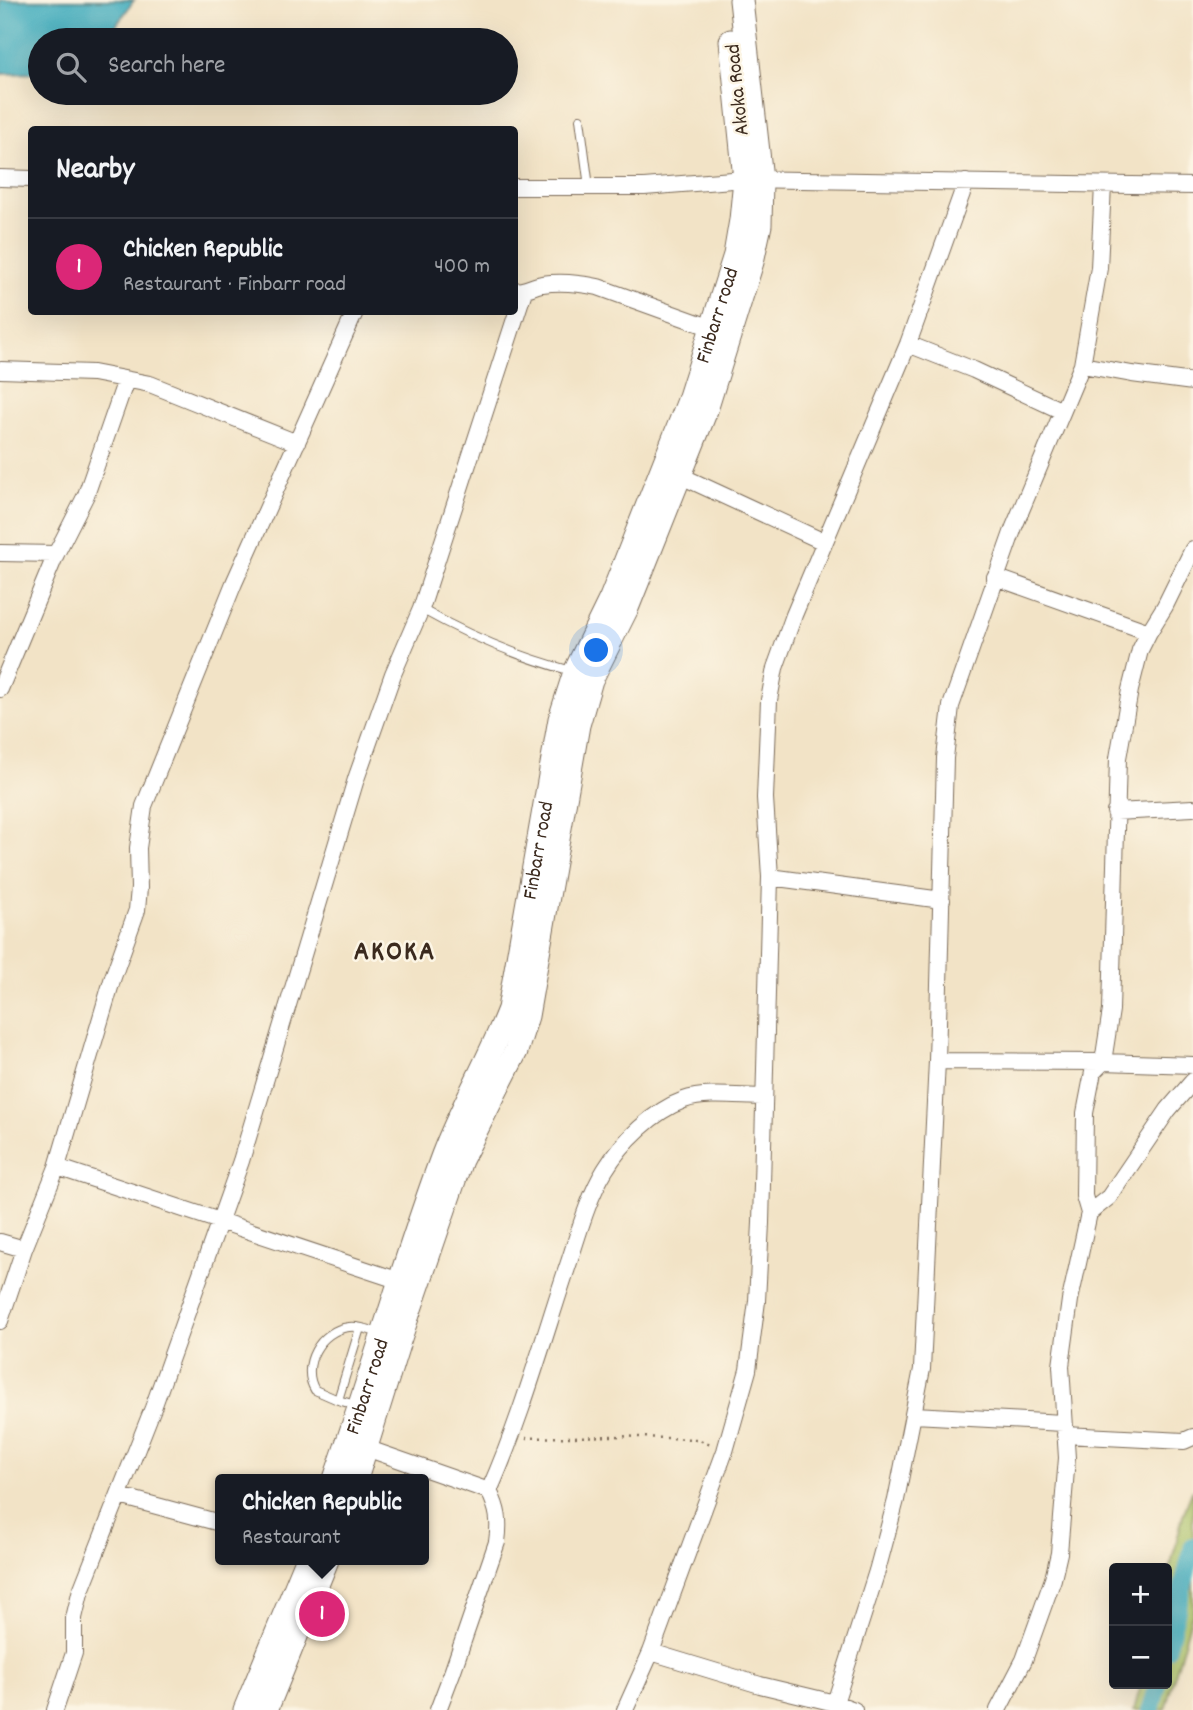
<!DOCTYPE html>
<html lang="en">
<head>
<meta charset="utf-8">
<style>
  :root { --surface:#171b24; --page:#242831; --text:#f1f3f6; --muted:#9ea1a6; --line:#363941; --accent:#db2777 }
  body { margin:0; font-family:Dekko,sans-serif; background:var(--page); color:var(--text) }
  .controls { position:absolute; right:21px; bottom:21px; display:grid; overflow:hidden; border-radius:7px; box-shadow:0 7px 28px #0002 }
  .controls button { width:63px; height:63px; display:grid; place-items:center; padding:0; border:0; border-bottom:2px solid var(--line); background:var(--surface); color:var(--text); font:35px sans-serif }
  .you { position:absolute; left:597px; top:651px; width:24px; height:24px; margin:-18px; border:5px solid #fff; border-radius:50%; background:#1a73e8; box-shadow:0 0 0 10px #1a73e833 }
  .badge { display:grid; place-items:center; width:46px; height:46px; border-radius:50%; background:var(--accent); color:#fff; font-size:23px; font-weight:700 }
  .pin { position:absolute; translate:-50% -50%; border:4px solid #fff; box-shadow:0 2px 7px #0006 }
  .popup { position:absolute; left:215px; top:1474px; width:214px; height:91px; box-sizing:border-box; display:grid; place-content:center; border-radius:7px; background:var(--surface); filter:drop-shadow(0 2px 5px #0005); font-size:23px; white-space:nowrap; color:var(--muted) }
  .popup b { font-size:26px; color:var(--text) }
  .popup::after { content:''; position:absolute; left:50%; top:100%; margin-left:-14px; border:14px solid transparent; border-top-color:var(--surface) }
  .list { margin:0; padding:0; list-style:none }
  h2 { display:flex; justify-content:space-between; align-items:center; height:91px; margin:0; padding:0 28px; font-size:30px }
  h2 small { font-size:23px; font-weight:400; color:var(--muted) }
  .list li { display:grid; grid-template-columns:46px 1fr auto; gap:21px; align-items:center; box-sizing:border-box; height:98px; padding:0 28px; border-top:2px solid var(--line) }
  .list b { display:block; font-size:26px; white-space:nowrap }
  .list p { margin:0; font-size:23px; white-space:nowrap; color:var(--muted) }
  .list em { font-size:23px; font-style:normal; color:var(--muted) }
  .icon { flex:none; width:38px; height:38px; fill:none; stroke:currentColor; stroke-width:2; stroke-linecap:round; stroke-linejoin:round }
  .map { position:relative; flex:none; width:1193px; height:1710px; overflow:hidden }
  .search { position:absolute; background:var(--surface); box-shadow:0 7px 28px #0002; left:28px; top:28px; width:490px; height:77px; display:flex; align-items:center; gap:18px; box-sizing:border-box; padding:0 24px; border-radius:38px; color:var(--muted); font-size:26px }
  .panel { position:absolute; background:var(--surface); box-shadow:0 7px 28px #0002; left:28px; top:126px; width:490px; height:189px; border-radius:7px }
  .map>svg:first-child { display:block }
  .green { fill:#a7bf64; stroke:#717441; stroke-width:2 }
  .water { fill:#3facbd; stroke:#3d6b6e; stroke-width:2 }
  .lines { fill:none; stroke-linecap:round; stroke-linejoin:round }
  .canal { stroke:#3facbd; stroke-width:18 }
  .lane-casing { stroke:#7b6b59; stroke-width:10 }
  .street-casing { stroke:#7b6b59; stroke-width:18 }
  .secondary-casing { stroke:#7b6b59; stroke-width:25 }
  .path { stroke:#7b6b59; stroke-width:2.5; stroke-dasharray:2 5; stroke-linecap:butt }
  .lane { stroke:#fff; stroke-width:8 }
  .street { stroke:#fff; stroke-width:16 }
  .secondary { stroke:#fff; stroke-width:23 }
  .labels { text-anchor:middle; stroke-width:5; stroke-linejoin:round; paint-order:stroke }
  .street-label { font-size:21px; fill:#3b2a1e; stroke:#fcf5e5 }
  .district-label { font-size:28px; font-weight:bold; letter-spacing:2px; fill:#3b2a1e; stroke:#fcf5e5 }
</style>
</head>
<body>
<div class="map">
<svg width="1193" height="1710" viewBox="0 0 1193 1710">
  <rect width="100%" height="100%" fill="#fcf5e5"/>
  <filter id="ink" filterUnits="userSpaceOnUse"><feTurbulence type="fractalNoise" baseFrequency=".0143" numOctaves="2"/><feDisplacementMap in="SourceGraphic" scale="14" xChannelSelector="R" yChannelSelector="G"/><feConvolveMatrix kernelMatrix="1 2 1 2 8 2 1 2 1" color-interpolation-filters="sRGB"/></filter>
  <filter id="wash" filterUnits="userSpaceOnUse"><feTurbulence type="fractalNoise" baseFrequency=".00686" numOctaves="4" result="noise"/><feDisplacementMap in="SourceGraphic" scale="28" xChannelSelector="R" yChannelSelector="G"/><feGaussianBlur stdDeviation="1.57" result="paint"/><feColorMatrix in="noise" values="0 0 0 0 0 0 0 0 0 0 0 0 0 0 0 0 0 1.4 0 .05"/><feComposite in="paint" operator="in"/></filter>
  <g filter="url(#wash)">
    <rect width="100%" height="100%" fill="#f2e3c6"/>
    <path class="green" d="M 1193,1489 L 1193,1611 L 1165,1710 L 1134,1710 L 1141,1684 L 1167,1684 L 1167,1581 L 1183,1515 Z"/>
    <path class="water" d="M 0,0 L 134,0 L 106,40 L 40,40 L 40,73 L 0,74 Z"/>
    <g class="lines">
      <path class="canal" d="M 1167,1649 L 1193,1546
        M 1151,1710 L 1158,1684"/>
    </g>
  </g>
  <g filter="url(#ink)">
    <g class="lines">
      <defs>
        <path id="lane" d="M 580,119 L 589,187
          M 421,609 C 469,636 519,657 572,671
          M 338,1400 L 360,1328
          M 359,1406 L 338,1400 L 315,1390 C 300,1366 320,1330 349,1327 C 359,1325 371,1331 381,1333"/>
        <path id="street" d="M 0,178 L 32,179
          M 514,187 L 644,187 L 745,179 L 1193,186
          M 514,291 C 525,291 532,286 542,284 C 561,281 579,283 598,287 L 712,328
          M 908,344 L 974,370 L 1062,411
          M 1082,365 L 1132,374 L 1193,382
          M 0,370 L 93,373 L 150,384 L 297,443
          M 679,475 L 824,542
          M 0,553 L 56,554
          M 995,577 L 1149,632
          M 0,689 L 56,554 L 86,495 L 126,380
          M 1115,812 L 1193,808
          M 770,877 L 942,900
          M 937,1061 L 1103,1062 L 1193,1065
          M 57,1167 L 400,1281
          M 1089,1213 L 1084,1196 L 1085,1113 L 1093,1072 L 1103,1062 L 1111,1010 L 1118,758 L 1130,690 L 1140,650 L 1149,632 L 1165,606 L 1193,549
          M 0,1242 L 24,1249
          M 0,1321 L 24,1249 L 57,1167 L 113,977 L 137,910 L 139,888 L 138,848 L 144,806 L 234,583 L 355,312
          M 914,1415 L 1063,1423
          M 1065,1435 L 1184,1441 L 1193,1437
          M 366,1448 L 489,1491
          M 120,1496 L 220,1523
          M 651,1652 L 760,1685 L 835,1703 L 854,1710
          M 835,1703 L 877,1571 L 896,1500 L 922,1369 L 937,1061 L 945,758 L 951,706 L 1014,527 L 1082,365 L 1099,268 L 1103,185
          M 55,1710 L 74,1653 L 74,1618 L 80,1593 L 153,1408 L 241,1161 L 356,779 L 393,674 L 421,609 L 524,291
          M 438,1710 L 452,1673 L 497,1542 C 500,1521 498,1509 489,1491 C 520,1421 541,1347 565,1274 C 577,1240 586,1201 605,1170 C 622,1142 653,1111 684,1100 C 705,1092 741,1097 764,1097
          M 625,1710 L 651,1652 L 725,1451 L 748,1370 L 757,1301 L 761,1223 L 770,877 L 765,798 L 769,700 L 775,668 L 794,615 L 908,344 L 966,182
          M 998,1710 L 1024,1660 L 1053,1579 L 1059,1553 L 1067,1458 L 1061,1366 L 1070,1300 L 1089,1213 L 1109,1197 L 1168,1110 L 1193,1081"/>
        <g id="secondary">
          <path id="s1" d="M 335,1479 C 373,1372 403,1262 443,1155 C 462,1105 490,1059 509,1009 L 560,719 L 575,672 L 611,598 L 688,403 L 735,255 L 741,220 L 745,179 L 731,41"/>
          <path d="M 356,1479 L 399,1341 L 461,1160 L 516,1051 L 527,1016 L 578,725 L 591,680 L 627,608 L 706,410 L 752,262 L 760,225 L 761,179 L 741,0"/>
          <path d="M 245,1710 L 307,1560"/>
          <path d="M 266,1710 L 327,1560"/>
        </g>
      </defs>
      <use href="#lane" class="lane-casing"/>
      <use href="#street" class="street-casing"/>
      <use href="#secondary" class="secondary-casing"/>
      <path class="path" d="M 526,1438 L 614,1436 L 696,1439 L 711,1444"/>
      <use href="#lane" class="lane"/>
      <use href="#street" class="street"/>
      <use href="#secondary" class="secondary"/>
    </g>
  </g>
  <g class="labels">
    <g class="street-label">
      <text transform="translate(736 90) rotate(-96)" y="7">Akoka Road</text>
      <text dy="7" stroke="none"><textPath href="#s1" startOffset="1230">Finbarr road</textPath></text>
      <text dy="7" stroke="none"><textPath href="#s1" startOffset="663">Finbarr road</textPath></text>
      <text dy="7" stroke="none"><textPath href="#s1" startOffset="98">Finbarr road</textPath></text>
    </g>
    <g class="district-label">
      <text x="395" y="959">AKOKA</text>
    </g>
  </g>
</svg>
<div class="controls">
<button>+</button>
<button>−</button>
</div>
<div class="you"></div>
<div class="pin badge" style="left:322px;top:1614px">1</div>
<div class="popup"><b>Chicken Republic</b>Restaurant</div>
<div class="search"><svg class="icon" aria-label="search" viewBox="0 0 24 24"><circle cx="10" cy="10" r="6"/><path d="M15 15l6 6"/></svg>Search here</div>
<section class="panel">
<h2>Nearby<small></small></h2>
<ul class="list">
<li><span class="badge">1</span><div><b>Chicken Republic</b><p>Restaurant · Finbarr road</p></div><em>400 m</em></li>
</ul>
</section>
</div>
</body>
</html>
